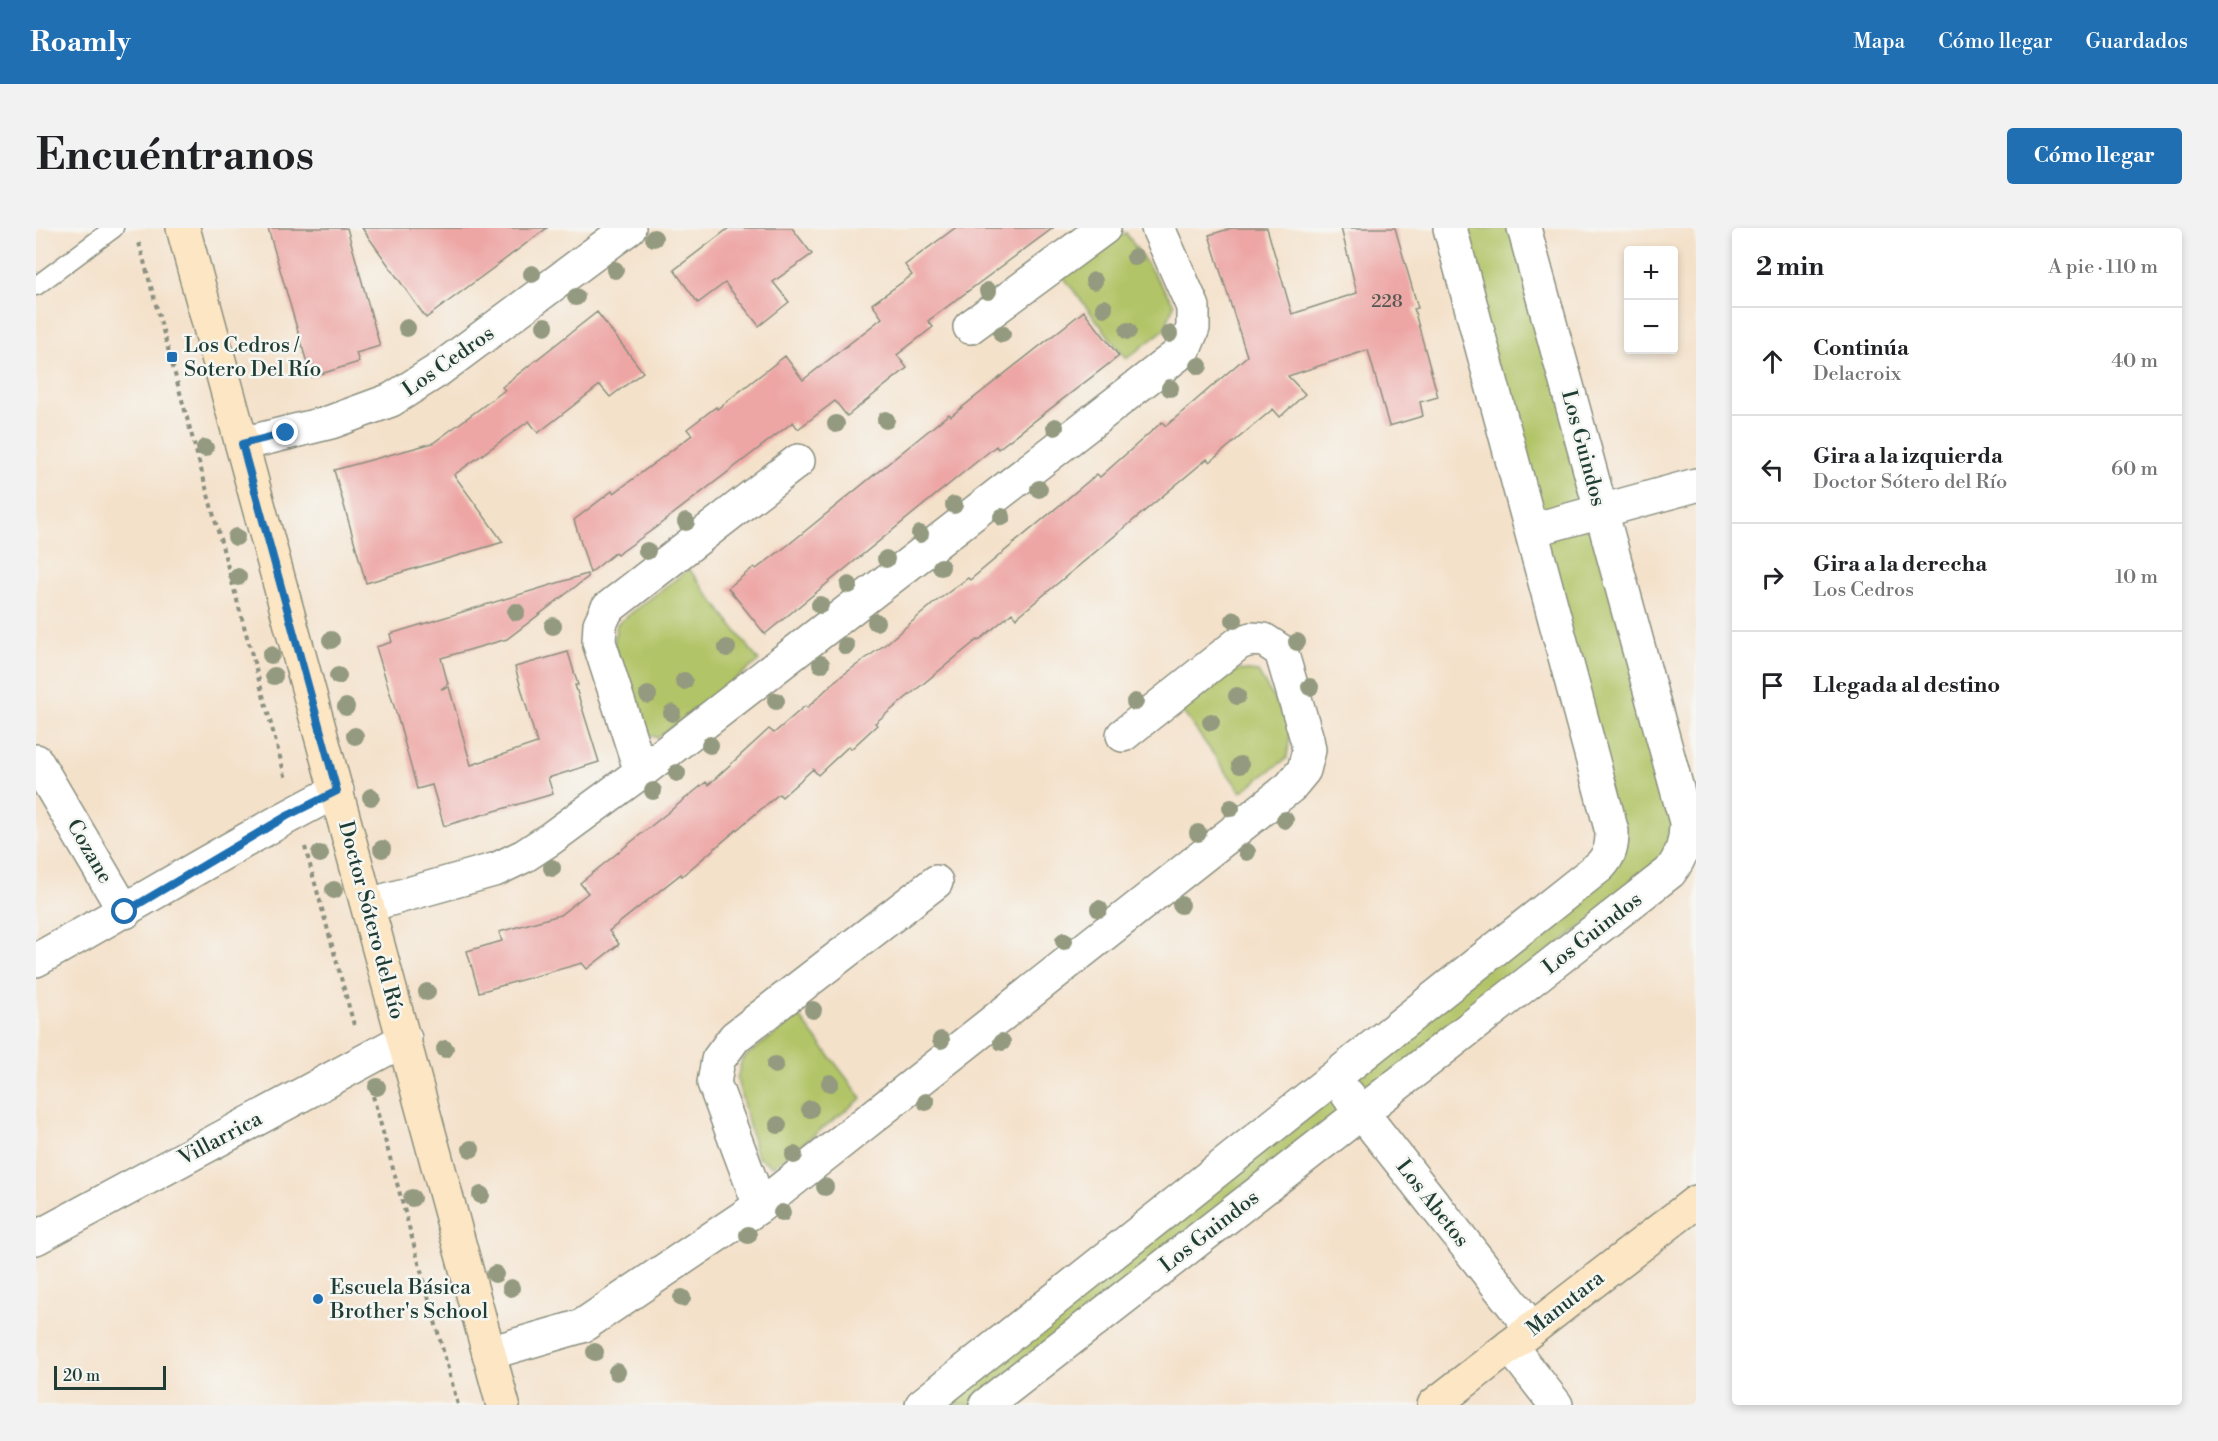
<!DOCTYPE html>
<html lang="es">
<head>
<meta charset="utf-8">
<style>
  :root { --surface:#fff; --page:#f2f2f2; --text:#202124; --muted:#757577; --line:#e0e0e0; --accent:#1f6fb2 }
  body { margin:0; font-family:"Libre Bodoni",serif; background:var(--page); color:var(--text) }
  .controls { position:absolute; right:18px; top:18px; display:grid; overflow:hidden; border-radius:6px; box-shadow:0 3px 9px #0003 }
  .controls button { width:54px; height:54px; display:grid; place-items:center; padding:0; border:0; border-bottom:2px solid var(--line); background:var(--surface); color:var(--text); font:30px sans-serif }
  .scale { position:absolute; left:18px; bottom:15px; width:112px; box-sizing:border-box; padding-left:6px; border:3px solid #1f3d34; border-top:0; font-size:16px; line-height:21px; white-space:nowrap; color:#1f3d34; -webkit-text-stroke:4px #f6f6f2; paint-order:stroke }
  .stop { position:absolute; width:18px; height:18px; margin:-14px; border:4px solid #1f6fb2; border-radius:50%; background:#fff }
  .stop.end { background:#1f6fb2; border-color:#fff; box-shadow:0 2px 6px #0008 }
  .list { margin:0; padding:0; list-style:none }
  h2 { display:flex; justify-content:space-between; align-items:center; height:78px; margin:0; padding:0 24px; font-size:26px }
  h2 small { font-size:20px; font-weight:400; color:var(--muted) }
  .list li { display:grid; grid-template-columns:39px 1fr auto; gap:18px; align-items:center; box-sizing:border-box; height:108px; padding:0 24px; border-top:2px solid var(--line) }
  .list b { display:block; font-size:22px; white-space:nowrap }
  .list p { margin:0; font-size:20px; white-space:nowrap; color:var(--muted) }
  .list em { font-size:20px; font-style:normal; color:var(--muted) }
  .icon { flex:none; width:33px; height:33px; fill:none; stroke:currentColor; stroke-width:2; stroke-linecap:round; stroke-linejoin:round }
  .map { position:relative; flex:none; width:1660px; height:1177px; overflow:hidden; border-radius:6px }
  header { display:flex; align-items:center; gap:36px; box-sizing:border-box; height:84px; padding:0 30px; background:var(--accent); color:#fff }
  header strong { font-size:28px }
  nav { display:flex; gap:33px; margin-inline-start:auto; font-size:21px }
  .intro { display:flex; align-items:center; justify-content:space-between; box-sizing:border-box; height:144px; padding:0 36px }
  h1 { margin:0; font-size:42px }
  .button { padding:15px 27px; border-radius:6px; background:var(--accent); color:#fff; font-size:21px; font-weight:700 }
  main { display:flex; gap:36px; padding:0 36px }
  aside { flex:1; background:var(--surface); border-radius:6px; box-shadow:0 3px 9px #0003 }
  .map>svg:first-child { display:block }
  .green { fill:#b2c468; stroke:#68804e; stroke-width:1.5 }
  .building { fill:#eda6a4 }
  .lines { fill:none; stroke-linecap:round; stroke-linejoin:round }
  .service-casing { stroke:#8a8f7f; stroke-width:21 }
  .minor-casing { stroke:#8a8f7f; stroke-width:36 }
  .secondary-casing { stroke:#8a8f7f; stroke-width:36 }
  .path { stroke:#8a8f7f; stroke-width:4; stroke-dasharray:4.5 4.5; stroke-linecap:butt }
  .service { stroke:#fff; stroke-width:18 }
  .minor { stroke:#fff; stroke-width:33 }
  .secondary { stroke:#fce6c4; stroke-width:33 }
  .tree { fill:#939a7f }
  .route { stroke:#1f6fb2; stroke-width:8 }
  .poi-dot { fill:#1f6fb2; stroke:#f6f6f2; stroke-width:2 }
  .labels { text-anchor:middle; stroke-width:5; stroke-linejoin:round; paint-order:stroke }
  .number-label { font-size:18px; fill:#525750 }
  .poi-label { font-size:21px; fill:#1f3d34; stroke:#f6f6f2; text-anchor:start }
  .street-label { font-size:21px; fill:#1f3d34; stroke:#f6f6f2 }
</style>
</head>
<body>
<header>
<strong>Roamly</strong>
<nav><a>Mapa</a><a>Cómo llegar</a><a>Guardados</a></nav>
</header>
<div class="intro"><h1>Encuéntranos</h1><a class="button">Cómo llegar</a></div>
<main>
<div class="map">
<svg width="1660" height="1177" viewBox="0 0 1660 1177">
  <rect width="100%" height="100%" fill="#f6f6f2"/>
  <filter id="ink" filterUnits="userSpaceOnUse"><feTurbulence type="fractalNoise" baseFrequency=".0167" numOctaves="2"/><feDisplacementMap in="SourceGraphic" scale="12" xChannelSelector="R" yChannelSelector="G"/><feConvolveMatrix kernelMatrix="1 2 1 2 8 2 1 2 1" color-interpolation-filters="sRGB"/></filter>
  <filter id="wash" filterUnits="userSpaceOnUse"><feTurbulence type="fractalNoise" baseFrequency=".008" numOctaves="4" result="noise"/><feDisplacementMap in="SourceGraphic" scale="24" xChannelSelector="R" yChannelSelector="G"/><feGaussianBlur stdDeviation="1.35" result="paint"/><feColorMatrix in="noise" values="0 0 0 0 0 0 0 0 0 0 0 0 0 0 0 0 0 1.4 0 .05"/><feComposite in="paint" operator="in"/></filter>
  <g filter="url(#wash)">
    <rect width="100%" height="100%" fill="#f4e1ca"/>
    <path class="green" d="M 1416,0 L 1485,0 L 1643,621 L 939,1177 L 894,1177 L 1572,637 Z
      M 1090,5 L 1138,76 L 1129,101 L 1090,131 L 1025,46 L 1067,14 Z
      M 653,341 L 723,433 L 621,510 L 605,503 L 578,417 L 581,396 Z
      M 1202,442 L 1222,444 L 1255,500 L 1251,530 L 1205,564 L 1146,483 Z
      M 763,788 L 826,870 L 737,938 L 721,929 L 701,851 L 706,831 Z"/>
    <g id="blocks">
      <path class="building" d="M 232,0 L 311,0 L 344,118 L 320,125 L 323,134 L 275,149 Z
        M 326,0 L 511,0 L 390,90 Z
        M 693,0 L 756,0 L 776,26 L 737,54 L 753,74 L 723,98 L 689,55 L 662,75 L 638,42 Z
        M 919,0 L 1017,0 L 892,93 L 897,99 L 861,127 L 871,140 L 811,188 L 799,173 L 762,201 L 757,194 L 619,300 L 581,327 L 579,325 L 554,345 L 538,292 L 576,263 L 578,265 L 656,207 L 651,201 L 680,179 L 681,181 L 749,128 L 767,152 L 846,90 L 836,76 L 876,47 L 869,37 Z
        M 1196,0 L 1231,0 L 1256,86 L 1321,65 L 1305,0 L 1359,0 L 1382,80 L 1378,81 L 1402,169 L 1384,174 L 1387,188 L 1353,198 L 1332,122 L 1252,148 L 1269,166 L 1244,189 L 1237,181 L 1174,234 L 1171,231 L 980,390 L 976,385 L 942,413 L 941,412 L 839,495 L 841,497 L 815,521 L 813,518 L 782,547 L 777,541 L 746,569 L 743,566 L 646,648 L 645,646 L 573,703 L 583,716 L 551,741 L 546,735 L 443,764 L 431,723 L 466,713 L 463,704 L 524,687 L 552,665 L 544,655 L 670,554 L 672,557 L 733,501 L 738,505 L 769,478 L 771,480 L 800,452 L 851,415 L 898,375 L 932,350 L 934,352 L 1061,246 L 1064,249 L 1126,194 L 1130,198 L 1211,128 L 1173,7 Z
        M 1048,83 L 1083,128 L 962,221 L 960,218 L 729,406 L 692,360 L 718,339 L 720,341 L 752,317 L 913,186 L 915,188 Z
        M 561,84 L 607,144 L 574,169 L 564,157 L 502,205 L 493,193 L 418,247 L 467,314 L 330,355 L 298,242 L 397,215 L 469,162 L 466,159 Z
        M 551,346 L 552,349 L 471,411 L 405,430 L 412,456 L 405,461 L 413,459 L 435,537 L 501,515 L 479,439 L 532,424 L 542,457 L 539,457 L 563,534 L 512,550 L 517,566 L 408,598 L 396,557 L 381,561 L 364,498 L 340,419 L 356,414 L 354,406 Z"/>
    </g>
  </g>
  <g filter="url(#ink)">
    <use href="#blocks" fill-opacity="0" stroke="#8a8f7f" stroke-width="1.5"/>
    <g class="lines">
      <defs>
        <path id="service" d="M 0,58 L 78,0"/>
        <path id="minor" d="M 934,99 L 1068,0
          M 206,216 L 295,194 L 355,172 L 401,143 L 593,0
          M 1496,302 L 1660,257
          M 0,533 L 89,684
          M 605,544 L 563,414 L 564,396 L 571,381 L 762,233
          M 333,677 L 461,641 L 488,628 L 514,611 L 605,544 L 1148,122 L 1157,100 L 1157,79 L 1122,0
          M 0,732 C 101,677 198,615 301,563
          M 1312,867 L 1496,1101
          M 724,978 L 678,855 L 682,832 L 699,809 L 900,654
          M 0,1010 L 369,811
          M 1474,1118 L 1520,1177
          M 453,1125 L 546,1098 L 724,978 L 1254,559 L 1268,542 L 1273,522 L 1271,511 L 1245,423 L 1228,412 L 1215,411 L 1203,415 L 1087,507
          M 886,1177 L 1564,638 C 1574,627 1576,619 1576,604 L 1414,0
          M 950,1177 L 1634,644 C 1646,628 1650,614 1650,594 L 1488,0"/>
        <path id="secondary" d="M 147,0 L 467,1177
          M 1398,1177 L 1660,974"/>
      </defs>
      <use href="#service" class="service-casing"/>
      <use href="#minor" class="minor-casing"/>
      <use href="#secondary" class="secondary-casing"/>
      <path class="path" d="M 103,15 L 250,551
        M 269,619 L 318,797
        M 337,868 L 422,1177"/>
      <use href="#service" class="service"/>
      <use href="#minor" class="minor"/>
      <use href="#secondary" class="secondary"/>
    </g>
    <g class="tree">
      <circle cx="618" cy="10" r="9"/>
      <circle cx="1099" cy="29" r="9"/>
      <circle cx="579" cy="42" r="9"/>
      <circle cx="496" cy="46" r="9"/>
      <circle cx="1058" cy="53" r="9"/>
      <circle cx="952" cy="63" r="9"/>
      <circle cx="540" cy="69" r="9"/>
      <circle cx="1068" cy="80" r="9"/>
      <circle cx="509" cy="98" r="9"/>
      <circle cx="371" cy="100" r="9"/>
      <circle cx="1092" cy="103" r="9"/>
      <circle cx="966" cy="106" r="9"/>
      <circle cx="1133" cy="106" r="9"/>
      <circle cx="1163" cy="138" r="9"/>
      <circle cx="1134" cy="160" r="9"/>
      <circle cx="850" cy="192" r="9"/>
      <circle cx="800" cy="196" r="9"/>
      <circle cx="1019" cy="199" r="9"/>
      <circle cx="169" cy="220" r="9"/>
      <circle cx="1003" cy="261" r="9"/>
      <circle cx="918" cy="277" r="9"/>
      <circle cx="966" cy="289" r="9"/>
      <circle cx="650" cy="294" r="9"/>
      <circle cx="884" cy="306" r="9"/>
      <circle cx="200" cy="309" r="9"/>
      <circle cx="611" cy="323" r="9"/>
      <circle cx="850" cy="331" r="9"/>
      <circle cx="905" cy="339" r="9"/>
      <circle cx="202" cy="349" r="9"/>
      <circle cx="813" cy="357" r="9"/>
      <circle cx="784" cy="377" r="9"/>
      <circle cx="480" cy="384" r="9"/>
      <circle cx="1198" cy="392" r="9"/>
      <circle cx="840" cy="394" r="9"/>
      <circle cx="517" cy="398" r="9"/>
      <circle cx="295" cy="412" r="9"/>
      <circle cx="1261" cy="414" r="9"/>
      <circle cx="810" cy="418" r="9"/>
      <circle cx="691" cy="420" r="9"/>
      <circle cx="235" cy="427" r="9"/>
      <circle cx="785" cy="436" r="9"/>
      <circle cx="238" cy="448" r="9"/>
      <circle cx="302" cy="448" r="9"/>
      <circle cx="648" cy="453" r="9"/>
      <circle cx="1274" cy="459" r="9"/>
      <circle cx="612" cy="467" r="9"/>
      <circle cx="1201" cy="468" r="9"/>
      <circle cx="740" cy="473" r="9"/>
      <circle cx="1099" cy="474" r="9"/>
      <circle cx="310" cy="479" r="9"/>
      <circle cx="636" cy="485" r="9"/>
      <circle cx="1175" cy="494" r="9"/>
      <circle cx="319" cy="508" r="9"/>
      <circle cx="674" cy="517" r="9"/>
      <circle cx="1204" cy="537" r="9"/>
      <circle cx="641" cy="545" r="9"/>
      <circle cx="617" cy="563" r="9"/>
      <circle cx="335" cy="569" r="9"/>
      <circle cx="1195" cy="580" r="9"/>
      <circle cx="1249" cy="592" r="9"/>
      <circle cx="1162" cy="605" r="9"/>
      <circle cx="346" cy="621" r="9"/>
      <circle cx="1211" cy="624" r="9"/>
      <circle cx="284" cy="626" r="9"/>
      <circle cx="516" cy="640" r="9"/>
      <circle cx="298" cy="662" r="9"/>
      <circle cx="1145" cy="677" r="9"/>
      <circle cx="1063" cy="681" r="9"/>
      <circle cx="1028" cy="713" r="9"/>
      <circle cx="391" cy="764" r="9"/>
      <circle cx="777" cy="782" r="9"/>
      <circle cx="905" cy="812" r="9"/>
      <circle cx="966" cy="814" r="9"/>
      <circle cx="409" cy="821" r="9"/>
      <circle cx="739" cy="837" r="9"/>
      <circle cx="794" cy="855" r="9"/>
      <circle cx="341" cy="859" r="9"/>
      <circle cx="890" cy="874" r="9"/>
      <circle cx="774" cy="881" r="9"/>
      <circle cx="742" cy="897" r="9"/>
      <circle cx="435" cy="921" r="9"/>
      <circle cx="758" cy="927" r="9"/>
      <circle cx="789" cy="959" r="9"/>
      <circle cx="445" cy="967" r="9"/>
      <circle cx="376" cy="970" r="9"/>
      <circle cx="746" cy="985" r="9"/>
      <circle cx="712" cy="1007" r="9"/>
      <circle cx="459" cy="1046" r="9"/>
      <circle cx="475" cy="1060" r="9"/>
      <circle cx="646" cy="1070" r="9"/>
      <circle cx="559" cy="1124" r="9"/>
      <circle cx="581" cy="1144" r="9"/>
    </g>
  </g>
  <g class="lines" filter="url(#ink)">
    <path class="route" d="M 89,684 L 251,588 L 301,563 L 206,216 L 250,205"/>
  </g>
  <g class="poi-dot">
    <rect x="130" y="123" width="12" height="12" rx="3"/>
    <circle cx="282" cy="1071" r="6"/>
  </g>
  <g class="labels">
    <g class="number-label">
      <text x="1351" y="79">228</text>
    </g>
    <g class="poi-label">
      <text x="148" y="124">Los Cedros /<tspan x="148" dy="24">Sotero Del Río</tspan></text>
      <text x="294" y="1066">Escuela Básica<tspan x="294" dy="24">Brother's School</tspan></text>
    </g>
    <g class="street-label">
      <text transform="translate(412 133) rotate(-35)" y="7">Los Cedros</text>
      <text transform="translate(1548 220) rotate(75)" y="7">Los Guindos</text>
      <text transform="translate(54 623) rotate(60)" y="7">Cozane</text>
      <text transform="translate(336 692) rotate(75)" y="7">Doctor Sótero del Río</text>
      <text transform="translate(1556 705) rotate(-38)" y="7">Los Guindos</text>
      <text transform="translate(184 910) rotate(-28)" y="7">Villarrica</text>
      <text transform="translate(1397 975) rotate(52)" y="7">Los Abetos</text>
      <text transform="translate(1173 1003) rotate(-38)" y="7">Los Guindos</text>
      <text transform="translate(1529 1075) rotate(-38)" y="7">Manutara</text>
    </g>
  </g>
</svg>
<div class="controls">
<button>+</button>
<button>−</button>
</div>
<div class="scale">20 m</div>
<div class="stop" style="left:89px;top:684px"></div>
<div class="stop end" style="left:250px;top:205px"></div>
</div>
<aside>
<h2>2 min<small>A pie · 110 m</small></h2>
<ul class="list">
<li><svg class="icon" aria-label="ahead" viewBox="0 0 24 24"><path d="M12 20V5M6 11l6-6 6 6"/></svg><div><b>Continúa</b><p>Delacroix</p></div><em>40 m</em></li>
<li><svg class="icon" aria-label="left" viewBox="0 0 24 24"><path d="M17 20v-9H6M10 6l-5 5 5 5"/></svg><div><b>Gira a la izquierda</b><p>Doctor Sótero del Río</p></div><em>60 m</em></li>
<li><svg class="icon" aria-label="right" viewBox="0 0 24 24"><path d="M7 20v-9h11M14 6l5 5-5 5"/></svg><div><b>Gira a la derecha</b><p>Los Cedros</p></div><em>10 m</em></li>
<li><svg class="icon" aria-label="arrive" viewBox="0 0 24 24"><path d="M6 21V4h12l-3 4 3 4H6"/></svg><div><b>Llegada al destino</b></div></li>
</ul>
</aside>
</main>
</body>
</html>
